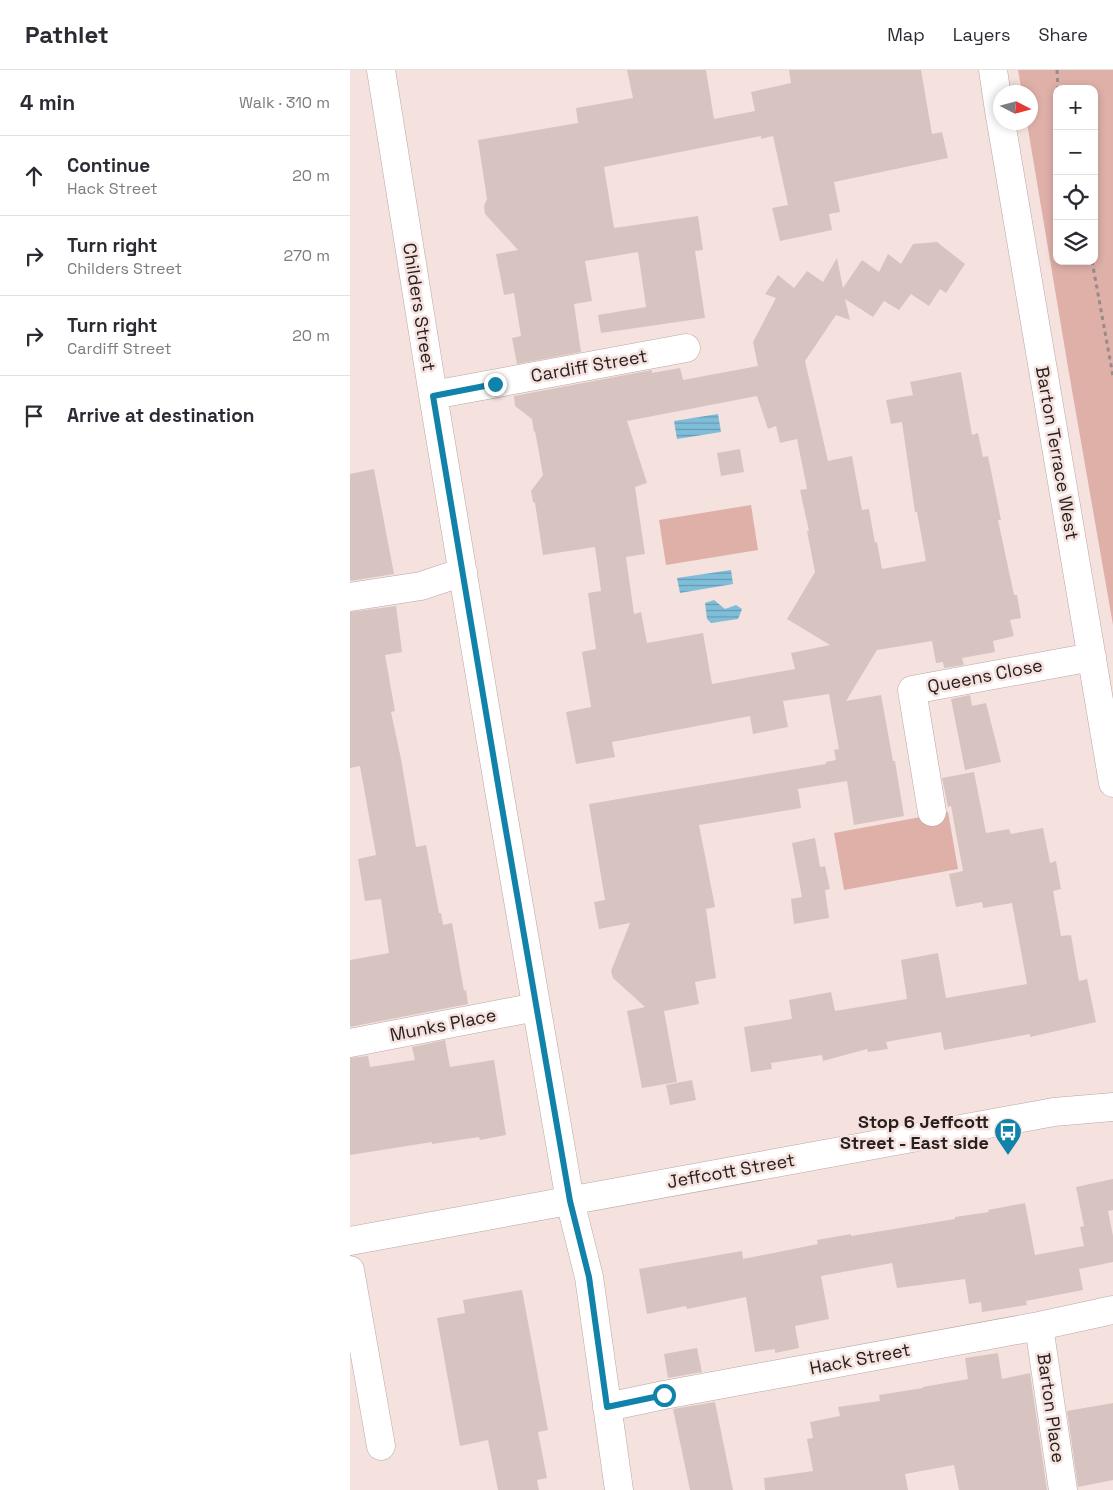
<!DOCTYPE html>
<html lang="en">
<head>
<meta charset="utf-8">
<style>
  :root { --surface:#fff; --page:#f2f2f3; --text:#2b2b33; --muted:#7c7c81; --line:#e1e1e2 }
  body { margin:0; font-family:"Space Grotesk",sans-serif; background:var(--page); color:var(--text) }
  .controls { position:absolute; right:15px; top:15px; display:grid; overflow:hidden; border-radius:10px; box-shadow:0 2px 8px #0003 }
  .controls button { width:45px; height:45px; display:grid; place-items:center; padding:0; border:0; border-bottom:1px solid var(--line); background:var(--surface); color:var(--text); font:25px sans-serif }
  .compass { position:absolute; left:643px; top:15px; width:45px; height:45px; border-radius:50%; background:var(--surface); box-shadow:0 2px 8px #0003; rotate:96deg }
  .stop { position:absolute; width:15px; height:15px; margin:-11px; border:4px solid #1183aa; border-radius:50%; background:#fff }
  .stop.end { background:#1183aa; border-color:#fff; box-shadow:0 1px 5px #0008 }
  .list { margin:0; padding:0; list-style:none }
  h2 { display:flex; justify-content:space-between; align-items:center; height:65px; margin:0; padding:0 20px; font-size:21px }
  h2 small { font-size:16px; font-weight:400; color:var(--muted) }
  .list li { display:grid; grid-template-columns:32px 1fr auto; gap:15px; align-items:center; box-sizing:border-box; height:80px; padding:0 20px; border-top:1px solid var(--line) }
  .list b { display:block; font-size:19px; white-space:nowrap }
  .list p { margin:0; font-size:16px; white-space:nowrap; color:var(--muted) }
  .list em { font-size:16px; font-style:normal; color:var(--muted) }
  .icon { flex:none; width:28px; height:28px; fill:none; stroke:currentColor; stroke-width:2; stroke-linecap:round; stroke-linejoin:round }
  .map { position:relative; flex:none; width:763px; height:1420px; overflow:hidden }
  header { display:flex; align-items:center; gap:30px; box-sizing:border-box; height:70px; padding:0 25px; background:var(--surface); border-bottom:1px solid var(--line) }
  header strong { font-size:24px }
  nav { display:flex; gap:28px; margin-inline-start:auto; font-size:18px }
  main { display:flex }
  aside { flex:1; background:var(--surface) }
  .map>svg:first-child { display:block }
  .green { fill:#deb0a8; fill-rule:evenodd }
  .water { fill:url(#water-rules) }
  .building { fill:#d7c4c0; fill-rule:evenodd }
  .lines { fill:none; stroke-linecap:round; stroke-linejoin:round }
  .minor-casing { stroke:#b9a7a3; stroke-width:29 }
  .major-casing { stroke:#b9a7a3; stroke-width:29 }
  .path { stroke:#998b89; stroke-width:3; stroke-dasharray:4 4; stroke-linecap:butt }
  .minor { stroke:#fff; stroke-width:28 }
  .major { stroke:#fff; stroke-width:28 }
  .route { stroke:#1183aa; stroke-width:6 }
  .labels { text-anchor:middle; stroke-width:5; stroke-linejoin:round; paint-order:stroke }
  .street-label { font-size:18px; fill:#27201e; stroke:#f5e1de }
  .poi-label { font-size:18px; font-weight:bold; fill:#27201e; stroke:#f5e1de; text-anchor:end }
</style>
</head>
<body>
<header>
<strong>Pathlet</strong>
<nav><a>Map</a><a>Layers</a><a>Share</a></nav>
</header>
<main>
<aside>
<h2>4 min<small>Walk · 310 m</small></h2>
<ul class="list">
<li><svg class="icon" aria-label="ahead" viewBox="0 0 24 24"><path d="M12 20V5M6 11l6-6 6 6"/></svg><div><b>Continue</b><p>Hack Street</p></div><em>20 m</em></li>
<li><svg class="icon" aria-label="right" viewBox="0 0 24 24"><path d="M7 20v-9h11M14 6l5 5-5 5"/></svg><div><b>Turn right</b><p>Childers Street</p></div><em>270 m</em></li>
<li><svg class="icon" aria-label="right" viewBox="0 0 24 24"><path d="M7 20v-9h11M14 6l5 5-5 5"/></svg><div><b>Turn right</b><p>Cardiff Street</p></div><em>20 m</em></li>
<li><svg class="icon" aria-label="arrive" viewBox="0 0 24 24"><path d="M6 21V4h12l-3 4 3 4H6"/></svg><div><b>Arrive at destination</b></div></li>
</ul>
</aside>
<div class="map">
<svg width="763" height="1420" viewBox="0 0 763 1420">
  <defs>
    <pattern id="water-rules" width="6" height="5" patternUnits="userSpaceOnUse" patternTransform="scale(1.25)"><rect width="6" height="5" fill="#7fbeda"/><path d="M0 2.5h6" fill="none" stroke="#689ab0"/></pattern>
  </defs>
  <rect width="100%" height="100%" fill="#f5e1de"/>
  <path class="green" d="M 668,0 L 763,0 L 763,555 L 719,303 L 677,53 L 680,52 L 680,22 L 672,22 ZM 707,19 L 744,19 L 744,191 L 707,191 Z
    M 401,435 L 408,480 L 316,495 L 309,450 Z
    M 598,742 L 608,799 L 494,820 L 484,763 Z"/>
  <path class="water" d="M 368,344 L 371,362 L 327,369 L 324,351 Z
    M 381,500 L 383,514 L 330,523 L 327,508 Z
    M 364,530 L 375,539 L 386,535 L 392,539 L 388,549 L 361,553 L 357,549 L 355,533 Z"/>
  <path class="building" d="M 277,0 L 356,0 L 364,49 L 405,41 L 401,22 L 441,13 L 439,0 L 571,0 L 582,64 L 592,62 L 598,88 L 484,112 L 490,142 L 479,144 L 482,160 L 430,171 L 422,138 L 438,135 L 423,66 L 411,69 L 411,66 L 254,97 L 264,158 L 348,146 L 353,180 L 345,181 L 355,248 L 251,263 L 248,245 L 296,237 L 288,182 L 235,191 L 242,231 L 224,234 L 231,282 L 167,294 L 162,268 L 171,266 L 164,223 L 154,225 L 146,184 L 168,180 L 135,144 L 134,136 L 137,129 L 128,70 L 228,53 L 226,38 L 283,28 Z
    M 587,172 L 615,194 L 596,223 L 590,219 L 579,236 L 561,224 L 549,240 L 534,231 L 523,247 L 495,229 L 500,250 L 486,245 L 455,291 L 478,391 L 502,386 L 512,440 L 519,439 L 525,473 L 527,472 L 532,499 L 576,491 L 567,442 L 565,442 L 552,352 L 541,354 L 536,330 L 563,325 L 560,312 L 611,302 L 622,365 L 628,363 L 633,387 L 638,386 L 651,450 L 648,450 L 664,525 L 667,525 L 671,548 L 660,550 L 664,566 L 643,571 L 645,582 L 612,588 L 614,595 L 594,598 L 593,592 L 586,593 L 582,571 L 527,580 L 496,631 L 531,625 L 543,691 L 545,691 L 554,746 L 504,755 L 497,711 L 448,719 L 451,738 L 349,755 L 365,837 L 356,839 L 366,908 L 345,912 L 349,934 L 314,941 L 327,1012 L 292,1018 L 277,941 L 295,937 L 263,908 L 261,901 L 280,853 L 249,859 L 244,832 L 255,830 L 239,734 L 476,694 L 476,692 L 486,690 L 484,680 L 489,679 L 479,624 L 433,631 L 438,657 L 403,664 L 400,646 L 262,672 L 265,687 L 226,694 L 216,642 L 241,637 L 232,582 L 246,579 L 238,523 L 251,521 L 245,477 L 193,485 L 185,433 L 183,432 L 181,421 L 193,405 L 185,361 L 184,362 L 182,349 L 165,336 L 164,326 L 302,300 L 302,303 L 330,298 L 333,310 L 408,296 L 403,272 L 426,228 L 415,224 L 428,205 L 444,218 L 457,201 L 473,212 L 487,188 L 493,218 L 512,190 L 529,202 L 538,184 L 551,194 L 563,174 ZM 407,326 L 418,359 L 426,356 L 430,373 L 447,369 L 457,419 L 450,420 L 459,461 L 457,461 L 465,502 L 437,549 L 480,575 L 441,583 L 445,599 L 362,614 L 353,563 L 297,573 L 291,542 L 284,544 L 276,487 L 295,484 L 285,417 L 297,413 L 277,351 Z
    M 390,379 L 394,402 L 371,406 L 367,383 Z
    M 24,399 L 44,504 L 0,511 L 0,404 Z
    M 46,536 L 52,582 L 35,585 L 45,641 L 41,642 L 51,689 L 66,777 L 76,775 L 89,843 L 91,843 L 93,855 L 102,853 L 114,921 L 116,920 L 118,934 L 0,957 L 0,890 L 39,883 L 31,829 L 15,831 L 8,789 L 26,785 L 10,696 L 0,698 L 0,542 Z
    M 620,625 L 622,636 L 636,633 L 651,692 L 615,700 L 601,629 Z
    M 624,702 L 636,763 L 659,759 L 661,764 L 693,758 L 700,793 L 706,791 L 711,819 L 703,821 L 711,866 L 721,865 L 729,911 L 737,909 L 746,952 L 680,967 L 680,964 L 594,980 L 591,962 L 536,972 L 538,979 L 518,982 L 517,979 L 473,991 L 472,985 L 421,993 L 422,999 L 401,1002 L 394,957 L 442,949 L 439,930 L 481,922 L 485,941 L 557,929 L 551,890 L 588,883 L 596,928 L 677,914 L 662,833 L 633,838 L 632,832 L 606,837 L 599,804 L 613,801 L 601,736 L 598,737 L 592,708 Z
    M 465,768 L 470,797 L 475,796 L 480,819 L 475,820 L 479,848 L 444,854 L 441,829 L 452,827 L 442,773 Z
    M 95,970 L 100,997 L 144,990 L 156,1065 L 130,1070 L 129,1067 L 82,1074 L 82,1072 L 0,1085 L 0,988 L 18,986 L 20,997 L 65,990 L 62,977 Z
    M 342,1010 L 346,1030 L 320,1035 L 316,1015 Z
    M 763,1109 L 763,1140 L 758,1141 L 763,1166 L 763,1192 L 729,1199 L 733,1220 L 676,1231 L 677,1235 L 632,1242 L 631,1232 L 619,1234 L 615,1209 L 547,1218 L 542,1193 L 471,1206 L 479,1249 L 445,1256 L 449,1278 L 425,1283 L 425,1279 L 405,1282 L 396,1227 L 337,1239 L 336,1236 L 297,1244 L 289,1199 L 392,1181 L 393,1189 L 468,1174 L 467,1170 L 501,1164 L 501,1166 L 605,1149 L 605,1147 L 639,1142 L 638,1140 L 675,1133 L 685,1185 L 734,1176 L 730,1157 L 734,1156 L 726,1117 Z
    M 172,1220 L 198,1360 L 188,1362 L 197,1408 L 187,1410 L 189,1420 L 148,1420 L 138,1370 L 110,1376 L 87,1248 L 115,1243 L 113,1230 Z
    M 347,1278 L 352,1302 L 318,1308 L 314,1284 Z
    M 648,1283 L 652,1309 L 680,1303 L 697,1420 L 609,1420 L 604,1395 L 555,1404 L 558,1420 L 415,1420 L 414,1408 L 463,1401 L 457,1369 L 463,1368 L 460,1352 L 490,1346 L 488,1337 L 530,1331 L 529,1325 L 573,1318 L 573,1317 L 618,1309 L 615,1288 Z
    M 365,1332 L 383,1420 L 340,1420 L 323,1339 Z
    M 763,1333 L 763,1410 L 728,1417 L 717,1341 Z"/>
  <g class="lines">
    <defs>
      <path id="minor" d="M 31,0 L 83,325 L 150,726 L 220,1131 L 239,1207 L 269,1420
        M 643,0 L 650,47
        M 651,52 L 763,713
        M 83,325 L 336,278
        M 0,527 L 71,516 L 113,502
        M 582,742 L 562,620 L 742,587
        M 0,973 L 186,937
        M 0,1200 L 31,1376
        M 689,1256 L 713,1420
        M 257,1337 L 314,1325 L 689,1256 L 763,1240"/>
      <path id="major" d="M 0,1171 L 704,1042 L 763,1037"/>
    </defs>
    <use href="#minor" class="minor-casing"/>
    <use href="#major" class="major-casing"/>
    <path class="path" d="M 707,0 L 708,19
      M 742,191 L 763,306"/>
    <use href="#minor" class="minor"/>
    <use href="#major" class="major"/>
  </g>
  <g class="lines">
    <path class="route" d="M 145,314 L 83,326 L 150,726 L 220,1131 L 239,1207 L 257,1337 L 314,1325"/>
  </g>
  <defs>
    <symbol id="bus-pin" viewBox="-11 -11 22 30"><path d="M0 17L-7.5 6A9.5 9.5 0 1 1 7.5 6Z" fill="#1183aa" stroke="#f5e1de"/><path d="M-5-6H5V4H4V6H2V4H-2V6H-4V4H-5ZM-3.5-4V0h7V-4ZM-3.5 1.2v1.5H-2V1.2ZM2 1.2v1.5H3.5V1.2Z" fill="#fff"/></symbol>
  </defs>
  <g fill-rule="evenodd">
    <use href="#bus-pin" x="642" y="1046" width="32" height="43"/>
  </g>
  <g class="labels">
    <g class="street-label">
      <text transform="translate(69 237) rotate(81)" y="6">Childers Street</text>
      <text transform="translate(239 296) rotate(-10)" y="6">Cardiff Street</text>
      <text transform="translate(707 383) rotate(80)" y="6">Barton Terrace West</text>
      <text transform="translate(635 606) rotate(-11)" y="6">Queens Close</text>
      <text transform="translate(93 955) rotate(-11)" y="6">Munks Place</text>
      <text transform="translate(381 1101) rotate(-10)" y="6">Jeffcott Street</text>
      <text transform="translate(510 1289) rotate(-11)" y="6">Hack Street</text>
      <text transform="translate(701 1338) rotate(82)" y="6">Barton Place</text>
    </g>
    <g class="poi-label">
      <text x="639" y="1058">Stop 6 Jeffcott<tspan x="639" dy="21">Street - East side</tspan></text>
    </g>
  </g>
</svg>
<div class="controls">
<button>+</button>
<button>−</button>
<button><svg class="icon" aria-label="locate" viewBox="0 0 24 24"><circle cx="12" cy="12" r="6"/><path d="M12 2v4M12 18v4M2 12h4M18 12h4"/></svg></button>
<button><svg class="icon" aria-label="layers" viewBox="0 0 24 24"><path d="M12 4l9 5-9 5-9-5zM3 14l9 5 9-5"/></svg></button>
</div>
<svg class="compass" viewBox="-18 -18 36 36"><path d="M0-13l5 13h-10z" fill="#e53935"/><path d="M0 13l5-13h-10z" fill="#7c7c81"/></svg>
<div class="stop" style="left:314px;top:1325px"></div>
<div class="stop end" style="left:145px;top:314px"></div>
</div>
</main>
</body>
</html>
